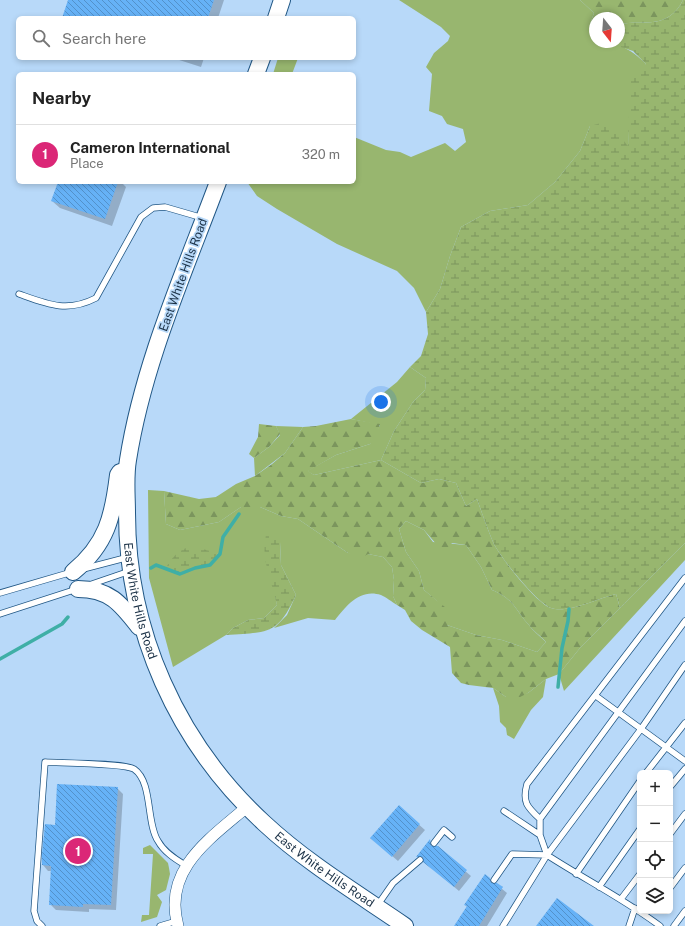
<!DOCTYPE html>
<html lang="en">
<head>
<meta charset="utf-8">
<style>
  :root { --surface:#fff; --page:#f6f6f6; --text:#222; --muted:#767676; --line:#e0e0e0; --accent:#db2777 }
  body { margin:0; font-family:"Public Sans",sans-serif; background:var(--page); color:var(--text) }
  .controls { position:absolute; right:12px; bottom:12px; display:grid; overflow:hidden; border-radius:6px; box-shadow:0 2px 6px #0003 }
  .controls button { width:36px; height:36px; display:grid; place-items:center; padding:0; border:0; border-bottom:1px solid var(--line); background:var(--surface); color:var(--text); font:20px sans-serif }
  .compass { position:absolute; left:589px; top:12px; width:36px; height:36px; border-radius:50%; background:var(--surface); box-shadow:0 2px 6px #0003; rotate:163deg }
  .you { position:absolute; left:381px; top:402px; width:14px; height:14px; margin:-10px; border:3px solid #fff; border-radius:50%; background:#1a73e8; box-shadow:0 0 0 6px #1a73e833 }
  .badge { display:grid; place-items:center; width:26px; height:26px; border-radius:50%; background:var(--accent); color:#fff; font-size:13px; font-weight:700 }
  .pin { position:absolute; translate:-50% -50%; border:2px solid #fff; box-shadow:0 1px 4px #0006 }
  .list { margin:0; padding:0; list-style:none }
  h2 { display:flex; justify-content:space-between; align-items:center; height:52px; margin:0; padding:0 16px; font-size:17px }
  h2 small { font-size:13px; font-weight:400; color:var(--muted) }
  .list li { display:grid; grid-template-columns:26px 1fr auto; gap:12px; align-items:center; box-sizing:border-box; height:60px; padding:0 16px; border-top:1px solid var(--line) }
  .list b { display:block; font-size:15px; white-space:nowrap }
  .list p { margin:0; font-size:13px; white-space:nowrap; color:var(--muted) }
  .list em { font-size:13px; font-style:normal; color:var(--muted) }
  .icon { flex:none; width:22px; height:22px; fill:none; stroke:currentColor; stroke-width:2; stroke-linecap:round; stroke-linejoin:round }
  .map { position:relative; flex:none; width:685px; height:926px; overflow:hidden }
  .search { position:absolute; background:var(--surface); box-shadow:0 2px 6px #0003; left:16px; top:16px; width:340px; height:44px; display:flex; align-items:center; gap:10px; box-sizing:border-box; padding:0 14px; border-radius:6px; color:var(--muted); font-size:15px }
  .panel { position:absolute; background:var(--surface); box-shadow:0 2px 6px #0003; left:16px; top:72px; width:340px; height:112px; border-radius:6px }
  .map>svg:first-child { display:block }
  .grass { fill:#98b66f; fill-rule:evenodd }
  .forest { fill:url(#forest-firs); fill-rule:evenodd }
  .wetland { fill:url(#wetland-marsh) }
  .shadow { fill:#0003 }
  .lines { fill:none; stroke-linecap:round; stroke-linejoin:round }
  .stream { stroke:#3fafa6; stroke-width:3.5 }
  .building { fill:url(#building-back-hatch) }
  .service-casing { stroke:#215785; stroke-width:7 }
  .minor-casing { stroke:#215785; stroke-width:12 }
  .secondary-casing { stroke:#215785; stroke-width:18 }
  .service { stroke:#fff; stroke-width:5.5 }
  .minor { stroke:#fff; stroke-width:11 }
  .secondary { stroke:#fff; stroke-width:16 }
  .labels { text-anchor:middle; stroke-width:3.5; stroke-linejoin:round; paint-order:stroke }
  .street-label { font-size:12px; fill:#1b3146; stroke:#b8d9f9 }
</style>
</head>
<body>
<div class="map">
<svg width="685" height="926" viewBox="0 0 685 926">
  <defs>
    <pattern id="forest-firs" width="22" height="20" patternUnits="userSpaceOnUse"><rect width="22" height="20" fill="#98b66f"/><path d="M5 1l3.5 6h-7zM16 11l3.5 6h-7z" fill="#7b955d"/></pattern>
    <pattern id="wetland-marsh" width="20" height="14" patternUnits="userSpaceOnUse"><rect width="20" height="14" fill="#98b66f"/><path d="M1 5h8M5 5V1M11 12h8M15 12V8" fill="none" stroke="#7b955d"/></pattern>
    <pattern id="building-back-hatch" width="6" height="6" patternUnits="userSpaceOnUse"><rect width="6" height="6" fill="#66b2f7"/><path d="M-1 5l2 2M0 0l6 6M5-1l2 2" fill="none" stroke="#5391ca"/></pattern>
  </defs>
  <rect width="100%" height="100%" fill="#b8d9f9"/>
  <path class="grass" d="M 399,0 L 580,0 L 594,13 L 590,24 L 592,34 L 595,36 L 595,42 C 617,42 630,48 646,64 L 630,115 L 628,147 L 590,126 L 580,151 L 555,182 L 528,205 L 490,211 L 461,227 L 450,256 L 440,289 L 426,312 L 414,288 L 397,271 L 337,244 L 277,209 L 257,196 L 247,182 L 354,182 L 354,137 L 386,150 L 400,152 L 411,157 L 445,143 L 455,151 L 466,142 L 463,129 L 447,124 L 442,116 L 429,111 L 432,74 L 426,67 L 434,53 L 448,41 L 450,36 L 441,27 Z
    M 278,58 L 298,58 L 292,74 L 273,74 Z
    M 410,367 L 426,378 L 425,390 L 413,402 L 394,431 L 381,460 L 314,475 L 307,471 L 336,455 L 370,444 L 380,425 L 351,419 L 397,382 Z
    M 276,426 L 303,427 L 285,453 L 255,476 L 254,458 L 269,447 L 280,435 Z
    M 148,490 L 164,491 L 166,524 L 180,530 L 219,522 L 241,507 L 260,507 L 281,516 L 298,519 L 348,553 L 368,554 L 383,557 L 392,567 L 394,580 L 393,596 L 397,605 C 392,602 386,597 381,595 C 360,588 346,606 335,620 L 308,618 L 274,628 L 287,615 L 296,595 L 281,565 L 280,542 L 274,588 L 277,605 L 264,618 L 248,620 L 233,628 L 226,635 L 173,667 L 149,578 ZM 205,551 L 219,554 L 210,565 L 195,568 L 180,574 L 166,569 Z
    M 406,521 L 424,530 L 433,542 L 466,545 L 481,567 L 492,590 C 514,599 514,608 528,624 C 533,631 540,636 546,642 L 537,652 L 502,640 L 476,635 L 447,625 L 437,601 L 424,590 L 419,571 L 406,552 L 399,529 Z
    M 685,543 L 685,560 L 564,691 L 559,674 L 580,648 Z
    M 546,679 L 543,697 L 531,710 L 514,739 L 507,735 L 506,728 L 500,722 L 499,706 L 493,688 L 506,697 L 528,693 Z
    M 150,845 L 168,863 L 169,868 L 170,874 L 166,890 L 157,895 L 162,902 L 157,917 L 141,922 L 142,915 L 149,915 L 153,854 L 143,854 L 143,848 Z"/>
  <path class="forest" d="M 580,0 L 683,0 C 668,30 644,20 619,24 L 619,18 L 595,18 L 595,25 L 590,24 L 594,13 Z
    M 351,419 L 380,424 L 376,438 L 370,444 L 336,455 L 308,471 L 314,475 L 381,460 L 421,483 L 439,479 L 456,483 L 466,506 L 477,499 C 482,513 487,528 493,542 C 499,556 537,604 551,608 C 567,614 599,598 616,594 L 620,608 L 580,648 L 559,674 L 546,679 L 528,693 L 516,699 L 506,697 L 493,688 L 469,685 L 461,683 L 452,673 L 450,647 L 422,630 L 411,621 L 405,610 L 397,605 L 393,596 L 394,580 L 392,567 L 383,557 L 368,554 L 361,558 L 348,553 L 298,519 L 281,516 L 260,507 L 241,507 L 219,522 L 180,530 L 166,524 L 164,491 L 199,499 L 216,497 L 236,484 L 255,476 L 272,464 L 285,453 L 303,427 L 316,426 ZM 406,521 L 424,530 L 444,553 L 452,543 L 466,545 L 481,567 L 492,590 C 514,599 514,608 528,624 C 533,631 541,636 546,642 L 537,652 L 502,640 L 476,635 L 447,625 L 451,612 L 424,590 L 419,571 L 406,552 L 399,529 Z
    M 259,424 L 276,426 L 280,434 L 269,447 L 254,458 L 249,454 L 258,437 Z"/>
  <path class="wetland" d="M 683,0 L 685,0 L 685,543 L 620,608 L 616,594 C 599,598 567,614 551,608 C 537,603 499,556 493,542 C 487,528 482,513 477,499 L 466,506 L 456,483 L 439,479 L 421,483 L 381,460 L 394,431 L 413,402 L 425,390 L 426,378 L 410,367 L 421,356 L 428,334 L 426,312 L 440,289 L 450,256 L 461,227 L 490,211 L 528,205 L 555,182 L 580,151 L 590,126 L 608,121 L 628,146 L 630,82 L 646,64 L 633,51 L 605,42 L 619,42 L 619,24 C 644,20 668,30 683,0 Z
    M 267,532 L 280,542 L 281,565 L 296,595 C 277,636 268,632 226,635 L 233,628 L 248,620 L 264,618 L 277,605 C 272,580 259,557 267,532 Z
    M 193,546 L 220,554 L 210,565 L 195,568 L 180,574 L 165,569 C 173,556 179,549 193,546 Z"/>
  <path class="shadow" d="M 69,0 L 224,0 L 218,18 L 65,18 Z
    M 173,58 L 204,58 L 201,67 Z
    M 59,182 L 121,182 L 126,187 L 112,226 L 60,208 L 52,201 Z
    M 117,788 L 123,794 L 116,910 L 89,909 L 89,912 L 56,910 L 50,904 L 52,871 L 48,871 L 43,865 L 56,826 Z
    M 399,807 L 425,830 L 398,861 L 377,843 Z
    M 430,841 L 435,847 L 437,847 L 471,876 L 459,891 L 417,856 Z
    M 490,879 L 507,893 L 487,926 L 458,926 L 467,907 L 465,905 Z"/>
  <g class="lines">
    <path class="stream" d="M 151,568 L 156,565 L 180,574 L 195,568 L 210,565 L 220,554 L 223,537 L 239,514
      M 0,659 L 62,624 L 68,617
      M 558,687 L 562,648 L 568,621 L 569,609"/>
  </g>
  <path class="building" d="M 68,0 L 214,0 L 208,18 L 62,18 Z
    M 58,182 L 118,182 L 105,219 L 51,201 Z
    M 57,784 L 118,787 L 111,905 L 83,904 L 83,907 L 49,905 L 51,866 L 42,865 L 42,854 L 45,824 L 55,825 Z
    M 399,805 L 420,824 L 392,857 L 370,838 Z
    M 430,839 L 431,846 L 438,846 L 467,870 L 454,887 L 423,862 L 423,857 L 416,857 Z
    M 485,874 L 490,878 L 491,883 L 497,883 L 503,887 L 479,926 L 454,926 L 467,906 L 464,905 Z
    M 557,898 L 594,926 L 536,926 Z"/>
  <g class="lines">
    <defs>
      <path id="service" d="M 19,294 C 47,304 67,313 96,298 L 141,217 L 153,208 L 165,207 L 203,218
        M 83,569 L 129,557
        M 89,585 L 130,571
        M 0,593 L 72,572
        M 0,614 L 77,589
        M 596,696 L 685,761
        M 646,773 L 685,723
        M 670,787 L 685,769
        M 504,811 L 540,835
        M 540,819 C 527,807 522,802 527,784 L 685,578
        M 670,834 L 685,814
        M 434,843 L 444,830 L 452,837
        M 547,855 L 540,835 L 540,819 L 685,621
        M 547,855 L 641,729 L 685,665
        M 576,874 L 640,781
        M 494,880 L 512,854 L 547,855
        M 599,887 L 640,829
        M 670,888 L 685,868
        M 621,899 L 640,874
        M 377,906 L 393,883 L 420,860
        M 42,926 L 37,921 L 34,911 L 45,762 C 61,763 124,763 134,769 C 153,782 146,823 158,841 C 164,852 175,859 185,865
        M 160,926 L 177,921
        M 503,926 L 547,855 C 584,879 624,899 660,926
        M 629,926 L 635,908
        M 674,926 L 685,911"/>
      <path id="minor" d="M 178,926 C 162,869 211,838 248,806"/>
      <g id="secondary">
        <path d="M 276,18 L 282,0"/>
        <path d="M 256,74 L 262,58"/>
        <path id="s1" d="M 218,182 C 184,273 143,364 128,460 C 125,477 127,496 127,513 C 127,631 177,743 264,823 C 307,863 357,893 405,926"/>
        <path d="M 73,572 C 107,544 113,516 118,475 L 120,472"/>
        <path d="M 78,589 C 110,589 121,604 139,627"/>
      </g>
    </defs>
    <use href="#service" class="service-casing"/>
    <use href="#minor" class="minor-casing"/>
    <use href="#secondary" class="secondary-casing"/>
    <use href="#service" class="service"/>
    <use href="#minor" class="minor"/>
    <use href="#secondary" class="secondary"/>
  </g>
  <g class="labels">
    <g class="street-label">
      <text transform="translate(183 275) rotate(-70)" y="4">East White Hills Road</text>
      <text dy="4" stroke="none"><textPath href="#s1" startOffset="435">East White Hills Road</textPath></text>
      <text dy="4" stroke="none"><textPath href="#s1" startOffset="771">East White Hills Road</textPath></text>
    </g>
  </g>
</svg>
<div class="controls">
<button>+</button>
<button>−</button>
<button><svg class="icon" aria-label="locate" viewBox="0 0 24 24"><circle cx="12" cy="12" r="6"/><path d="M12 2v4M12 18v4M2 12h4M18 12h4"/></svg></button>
<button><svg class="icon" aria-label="layers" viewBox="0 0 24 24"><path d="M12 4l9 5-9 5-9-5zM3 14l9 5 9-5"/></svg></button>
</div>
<svg class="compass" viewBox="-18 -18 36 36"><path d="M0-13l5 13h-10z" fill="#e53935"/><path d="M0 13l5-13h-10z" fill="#767676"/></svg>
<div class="you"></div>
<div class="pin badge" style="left:78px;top:851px">1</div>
<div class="search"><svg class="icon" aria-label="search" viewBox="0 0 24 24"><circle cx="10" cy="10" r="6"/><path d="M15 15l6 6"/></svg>Search here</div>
<section class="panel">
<h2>Nearby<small></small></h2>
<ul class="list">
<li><span class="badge">1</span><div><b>Cameron International</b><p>Place</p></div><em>320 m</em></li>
</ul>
</section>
</div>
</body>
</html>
